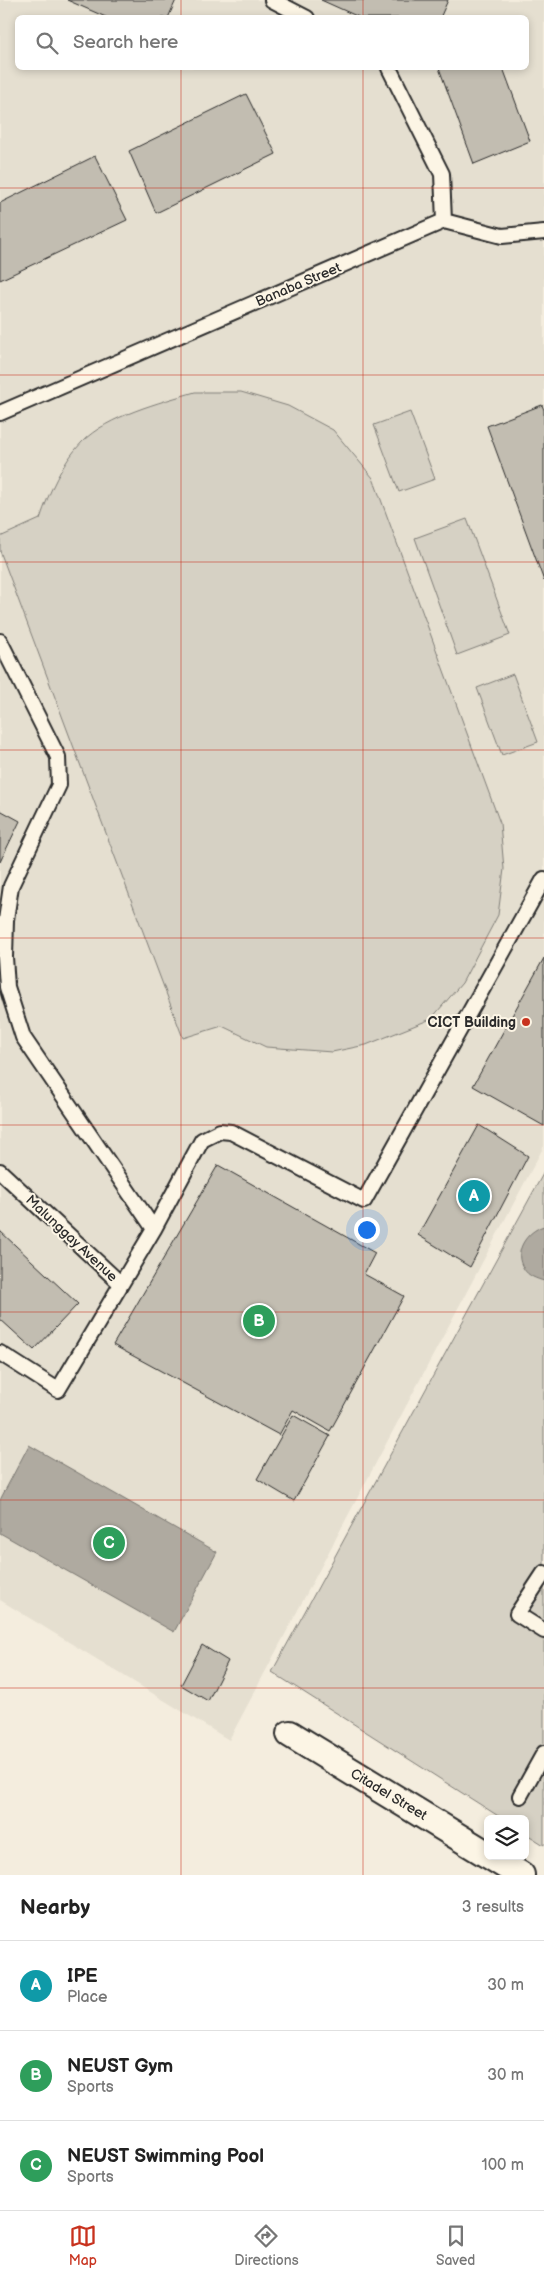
<!DOCTYPE html>
<html lang="en">
<head>
<meta charset="utf-8">
<style>
  :root { --surface:#fff; --page:#f2f2f2; --text:#222; --muted:#767676; --line:#e0e0e0; --accent:#c8321e }
  body { margin:0; font-family:"Balsamiq Sans",sans-serif; background:var(--page); color:var(--text) }
  .controls { position:absolute; right:15px; bottom:15px; display:grid; overflow:hidden; border-radius:8px; box-shadow:0 2px 8px #0003 }
  .controls button { width:45px; height:45px; display:grid; place-items:center; padding:0; border:0; border-bottom:1px solid var(--line); background:var(--surface); color:var(--text); font:25px sans-serif }
  .you { position:absolute; left:366px; top:1229px; width:18px; height:18px; margin:-12px; border:4px solid #fff; border-radius:50%; background:#1a73e8; box-shadow:0 0 0 8px #1a73e833 }
  .badge { display:grid; place-items:center; width:32px; height:32px; border-radius:50%; background:var(--accent); color:#fff; font-size:16px; font-weight:700 }
  .pin { position:absolute; translate:-50% -50%; border:2px solid #fff; box-shadow:0 1px 5px #0006 }
  .list { margin:0; padding:0; list-style:none }
  h2 { display:flex; justify-content:space-between; align-items:center; height:65px; margin:0; padding:0 20px; font-size:21px }
  h2 small { font-size:16px; font-weight:400; color:var(--muted) }
  .list li { display:grid; grid-template-columns:32px 1fr auto; gap:15px; align-items:center; box-sizing:border-box; height:90px; padding:0 20px; border-top:1px solid var(--line) }
  .list b { display:block; font-size:19px; white-space:nowrap }
  .list p { margin:0; font-size:16px; white-space:nowrap; color:var(--muted) }
  .list em { font-size:16px; font-style:normal; color:var(--muted) }
  .icon { flex:none; width:28px; height:28px; fill:none; stroke:currentColor; stroke-width:2; stroke-linecap:round; stroke-linejoin:round }
  .map { position:relative; flex:none; width:544px; height:1875px; overflow:hidden }
  .search { position:absolute; background:var(--surface); box-shadow:0 2px 8px #0003; left:15px; right:15px; top:15px; height:55px; display:flex; align-items:center; gap:12px; box-sizing:border-box; padding:0 18px; border-radius:8px; color:var(--muted); font-size:19px }
  .sheet { height:335px; background:var(--surface) }
  nav { display:flex; justify-content:space-around; align-items:center; box-sizing:border-box; height:70px; border-top:1px solid var(--line); background:var(--surface); font-size:14px; color:var(--muted) }
  nav a { display:grid; justify-items:center; gap:2px }
  nav .on { color:var(--accent) }
  .map>svg:first-child { display:block }
  .built { fill:#e5dfd0; fill-rule:evenodd }
  .green { fill:#d6d1c4; stroke:#807e78 }
  .water { fill:#afaaa0; stroke:#7a7771 }
  .building { fill:#c2bdb1; stroke:#2b2b2b }
  .lines { fill:none; stroke-linecap:round; stroke-linejoin:round }
  .lane-casing { stroke:#2b2b2b; stroke-width:18 }
  .street-casing { stroke:#2b2b2b; stroke-width:30 }
  .lane { stroke:#fcf5e5; stroke-width:14 }
  .street { stroke:#fcf5e5; stroke-width:26 }
  .grid { fill:none; stroke:#c8321e; stroke-width:1; stroke-opacity:0.55 }
  .poi-dot { fill:#c8321e; stroke:#fcf5e5; stroke-width:2 }
  .labels { text-anchor:middle; stroke-width:4; stroke-linejoin:round; paint-order:stroke }
  .street-label { font-size:14px; fill:#2b2b2b; stroke:#fcf5e5 }
  .poi-label { font-size:14px; font-weight:bold; fill:#2b2b2b; stroke:#fcf5e5; text-anchor:end }
</style>
</head>
<body>
<div class="map">
<svg width="544" height="1875" viewBox="0 0 544 1875">
  <rect width="100%" height="100%" fill="#f4edde"/>
  <filter id="ink" filterUnits="userSpaceOnUse"><feTurbulence type="fractalNoise" baseFrequency=".02" numOctaves="2"/><feDisplacementMap in="SourceGraphic" scale="10" xChannelSelector="R" yChannelSelector="G"/><feConvolveMatrix kernelMatrix="1 2 1 2 8 2 1 2 1" color-interpolation-filters="sRGB"/></filter>
  <g filter="url(#ink)">
    <path class="built" d="M 0,0 L 544,0 L 544,1146 L 229,1740 L 0,1600 ZM 18,18 L 526,18 L 526,68 L 18,68 Z"/>
    <path class="green" d="M 195,392 L 241,392 L 288,406 L 333,430 L 373,478 L 500,823 L 504,869 L 498,915 L 462,983 L 431,1019 L 366,1045 L 332,1052 L 266,1047 L 222,1026 L 183,1038 L 0,551 L 0,537 L 40,519 C 49,492 62,463 82,442 C 107,416 161,402 195,392 Z
      M 410,412 L 435,479 L 399,492 L 374,425 Z
      M 467,519 L 510,635 L 457,655 L 415,538 Z
      M 513,674 L 538,742 L 502,755 L 477,688 Z
      M 544,1172 L 544,1845 L 525,1833 L 525,1819 L 503,1819 L 272,1672 Z"/>
    <path class="water" d="M 544,1226 L 544,1281 C 537,1279 528,1276 524,1269 C 512,1252 527,1231 544,1226 Z
      M 29,1445 L 217,1552 L 174,1632 L 0,1533 L 0,1500 Z"/>
    <path class="building" d="M 67,0 L 176,0 L 168,18 L 108,18 Z
      M 321,0 L 448,0 L 440,18 L 361,18 Z
      M 439,68 L 503,68 L 530,141 L 474,164 Z
      M 246,94 L 276,154 L 156,213 L 129,151 Z
      M 95,156 L 127,220 L 0,280 L 0,203 Z
      M 542,405 L 544,410 L 544,581 L 487,426 Z
      M 0,810 L 20,821 L 0,862 Z
      M 544,958 L 544,1126 L 473,1086 Z
      M 479,1125 L 528,1156 L 470,1267 L 418,1235 Z
      M 218,1165 L 375,1253 L 364,1274 L 404,1296 L 330,1431 L 293,1410 L 279,1435 L 113,1345 Z
      M 0,1231 L 78,1304 L 34,1350 L 0,1319 Z
      M 293,1415 L 330,1436 L 294,1501 L 257,1479 Z
      M 202,1645 L 228,1661 L 208,1701 L 181,1685 Z"/>
    <g class="lines">
      <defs>
        <path id="lane" d="M 272,0 L 307,18
          M 444,221 L 502,236 L 544,232
          M 0,413 L 444,221 L 442,174 L 389,68
          M 0,641 L 58,757 L 59,785 L 11,886 L 6,920 L 5,957 L 7,987 L 23,1037 L 154,1229
          M 0,1171 L 121,1284
          M 0,1353 L 58,1390 L 154,1229 L 202,1140 L 220,1131 L 231,1132 L 364,1201 L 544,879
          M 544,1573 L 517,1614 L 544,1631
          M 520,1796 L 544,1753"/>
        <path id="street" d="M 290,1734 L 488,1855
          M 490,1856 L 521,1875"/>
      </defs>
      <use href="#lane" class="lane-casing"/>
      <use href="#street" class="street-casing"/>
      <use href="#lane" class="lane"/>
      <use href="#street" class="street"/>
    </g>
  </g>
  <path class="grid" d="M 181,0 L 181,18M 363,0 L 363,18M 181,68 L 181,1875M 363,68 L 363,1875M 0,188 L 544,188M 0,375 L 544,375M 0,562 L 544,562M 0,750 L 544,750M 0,938 L 544,938M 0,1125 L 544,1125M 0,1312 L 544,1312M 0,1500 L 544,1500M 0,1688 L 544,1688"/>
  <circle class="poi-dot" cx="526" cy="1022" r="5"/>
  <g class="labels">
    <g class="street-label">
      <text transform="translate(298 284) rotate(-23)" y="5">Banaba Street</text>
      <text transform="translate(72 1238) rotate(43)" y="5">Malunggay Avenue</text>
      <text transform="translate(389 1794) rotate(31)" y="5">Citadel Street</text>
    </g>
    <g class="poi-label">
      <text x="516" y="1027">CICT Building</text>
    </g>
  </g>
</svg>
<div class="controls">
<button><svg class="icon" aria-label="layers" viewBox="0 0 24 24"><path d="M12 4l9 5-9 5-9-5zM3 14l9 5 9-5"/></svg></button>
</div>
<div class="you"></div>
<div class="pin badge" style="left:474px;top:1196px;background:#0f9aa8">A</div>
<div class="pin badge" style="left:259px;top:1321px;background:#2e9e5b">B</div>
<div class="pin badge" style="left:109px;top:1543px;background:#2e9e5b">C</div>
<div class="search"><svg class="icon" aria-label="search" viewBox="0 0 24 24"><circle cx="10" cy="10" r="6"/><path d="M15 15l6 6"/></svg>Search here</div>
</div>
<section class="sheet">
<h2>Nearby<small>3 results</small></h2>
<ul class="list">
<li><span class="badge" style="background:#0f9aa8">A</span><div><b>IPE</b><p>Place</p></div><em>30 m</em></li>
<li><span class="badge" style="background:#2e9e5b">B</span><div><b>NEUST Gym</b><p>Sports</p></div><em>30 m</em></li>
<li><span class="badge" style="background:#2e9e5b">C</span><div><b>NEUST Swimming Pool</b><p>Sports</p></div><em>100 m</em></li>
</ul>
</section>
<nav>
<a class="on"><svg class="icon" aria-label="map" viewBox="0 0 24 24"><path d="M3 6l6-2 6 2 6-2v14l-6 2-6-2-6 2zM9 4v14M15 6v14"/></svg>Map</a>
<a><svg class="icon" aria-label="directions" viewBox="0 0 24 24"><path d="M12 3l9 9-9 9-9-9zM9 14v-3h6M13 9l2 2-2 2"/></svg>Directions</a>
<a><svg class="icon" aria-label="saved" viewBox="0 0 24 24"><path d="M7 4h10v16l-5-4-5 4z"/></svg>Saved</a>
</nav>
</body>
</html>
